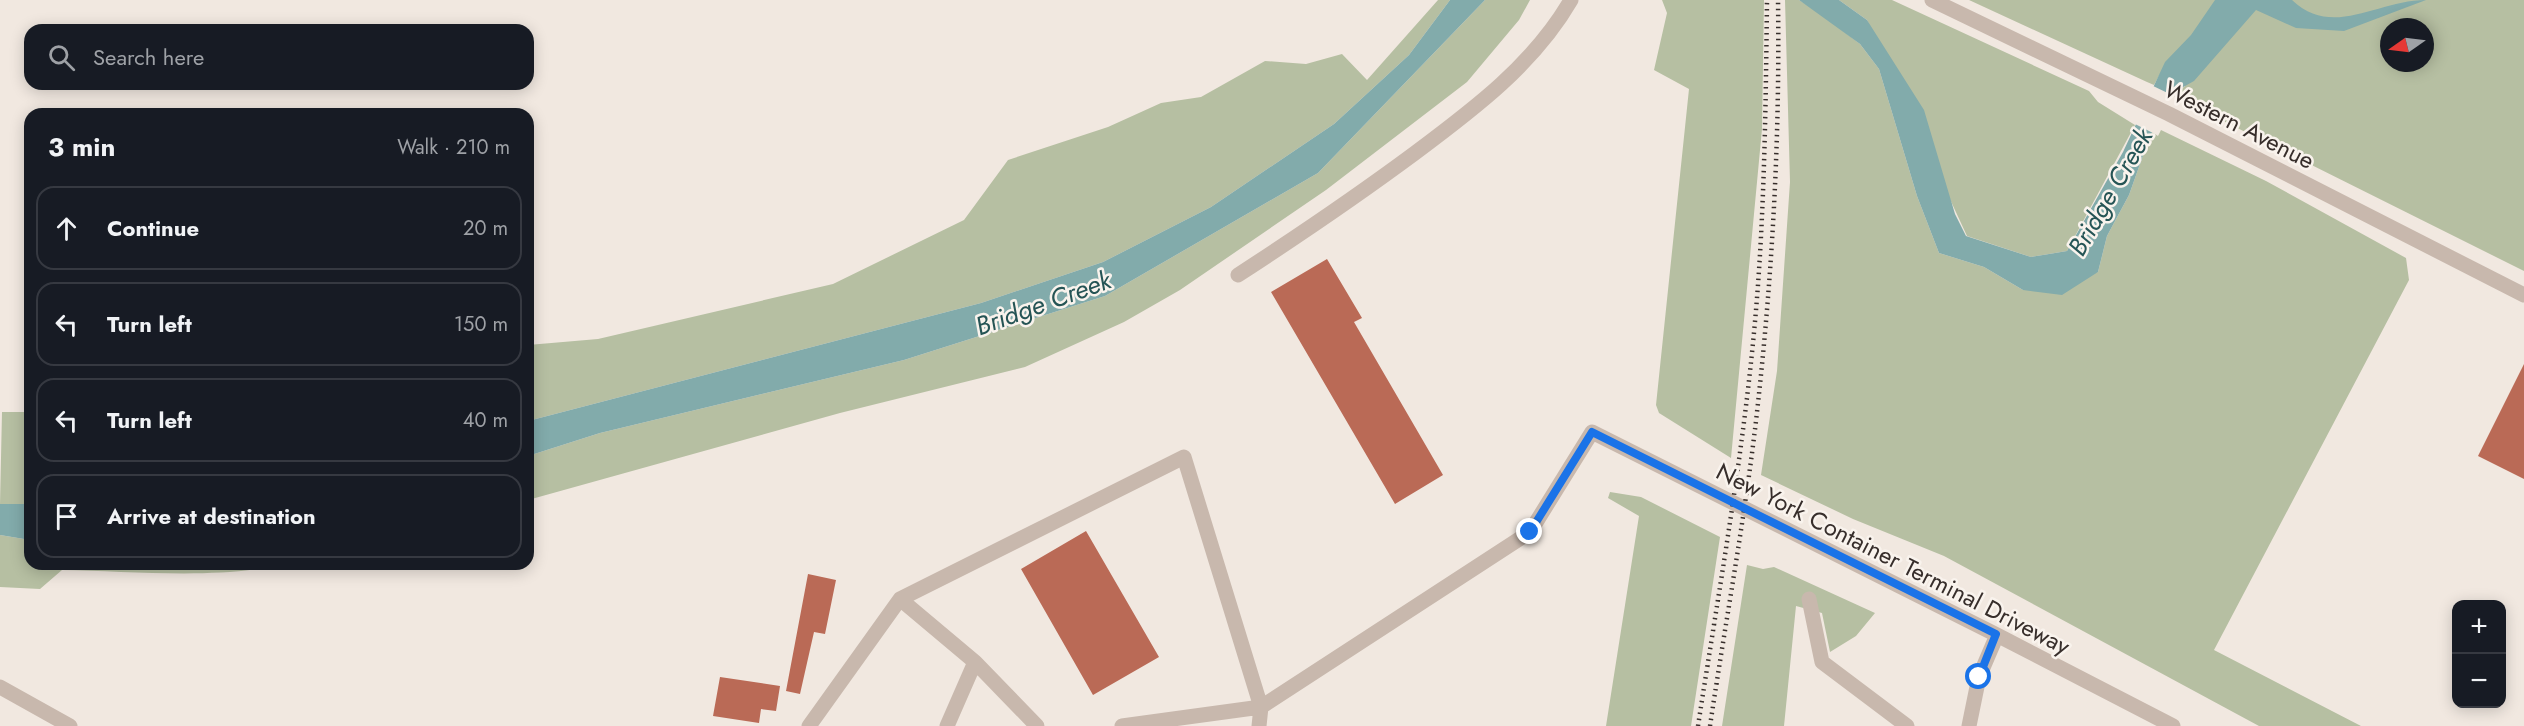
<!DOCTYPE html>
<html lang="en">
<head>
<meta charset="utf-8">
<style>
  :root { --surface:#171b24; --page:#242831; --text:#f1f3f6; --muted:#9ea1a6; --line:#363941 }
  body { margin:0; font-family:Jost,sans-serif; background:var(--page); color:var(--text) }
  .controls { position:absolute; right:18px; bottom:18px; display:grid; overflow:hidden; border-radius:12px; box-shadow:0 3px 15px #0003 }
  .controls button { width:54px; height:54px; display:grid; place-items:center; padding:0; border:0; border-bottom:2px solid var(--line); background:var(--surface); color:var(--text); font:30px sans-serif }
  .compass { position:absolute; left:2380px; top:18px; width:54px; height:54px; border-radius:50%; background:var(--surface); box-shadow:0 3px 15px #0003; rotate:256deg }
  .stop { position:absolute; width:18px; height:18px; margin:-14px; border:4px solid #1a73e8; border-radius:50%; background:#fff }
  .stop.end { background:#1a73e8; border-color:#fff; box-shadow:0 2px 6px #0008 }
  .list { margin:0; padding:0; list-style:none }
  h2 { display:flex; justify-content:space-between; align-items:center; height:78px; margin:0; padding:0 24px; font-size:26px }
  h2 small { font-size:20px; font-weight:400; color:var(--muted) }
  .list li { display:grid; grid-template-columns:39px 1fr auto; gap:18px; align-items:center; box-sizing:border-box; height:84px; margin:0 12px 12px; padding:0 12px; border:2px solid var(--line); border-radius:18px }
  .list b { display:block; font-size:22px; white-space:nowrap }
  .list em { font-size:20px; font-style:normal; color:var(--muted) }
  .icon { flex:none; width:33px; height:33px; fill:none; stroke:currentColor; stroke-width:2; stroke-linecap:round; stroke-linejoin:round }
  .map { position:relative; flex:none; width:2524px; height:726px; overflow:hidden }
  .search { position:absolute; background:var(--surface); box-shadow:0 3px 15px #0003; left:24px; top:24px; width:510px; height:66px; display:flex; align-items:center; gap:15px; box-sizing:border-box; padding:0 21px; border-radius:18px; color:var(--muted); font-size:22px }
  .panel { position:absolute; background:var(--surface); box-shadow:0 3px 15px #0003; left:24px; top:108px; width:510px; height:462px; border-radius:18px }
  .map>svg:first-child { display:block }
  .green { fill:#b6bfa2; fill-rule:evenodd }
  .water { fill:#82abab }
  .pier { fill:#f1e8e0 }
  .building { fill:#ba6a56 }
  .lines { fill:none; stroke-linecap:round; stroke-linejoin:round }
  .minor { stroke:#c8b8ad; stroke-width:15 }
  .rail { stroke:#372e2b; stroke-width:4.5; stroke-dasharray:1.5 4.5; stroke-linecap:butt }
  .route { stroke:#1a73e8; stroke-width:8 }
  .labels { text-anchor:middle; stroke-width:5; stroke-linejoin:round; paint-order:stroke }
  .street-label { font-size:24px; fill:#372e2b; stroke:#f9f3ed }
  .water-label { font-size:26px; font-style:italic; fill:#255455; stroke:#f9f3ed }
</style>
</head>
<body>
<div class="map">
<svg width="2524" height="726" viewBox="0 0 2524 726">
  <rect width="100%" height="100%" fill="#f1e8e0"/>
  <path class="green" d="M 1438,0 L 1450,0 L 1409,55 L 1334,124 L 1211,207 L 1103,262 L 981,303 L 528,421 L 528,345 L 598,339 L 833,284 L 964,220 L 1008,160 L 1108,127 L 1161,103 L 1201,97 L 1265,61 L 1306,64 L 1342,54 L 1367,80 Z
    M 1485,0 L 1530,0 L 1519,20 L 1467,82 L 1326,190 L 1180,290 L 1124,322 L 1025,367 L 840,413 L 528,500 L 528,456 L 600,433 L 904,360 L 1105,296 L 1318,173 Z
    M 1662,0 L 1764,0 L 1762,129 L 1731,458 L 1659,413 L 1656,405 L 1689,89 L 1654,70 L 1667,13 Z
    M 1785,0 L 1799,0 L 1817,11 L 1860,44 L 1879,69 L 1917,196 L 1939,253 L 1984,267 L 2023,290 L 2098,272 L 2107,236 L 2129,195 L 2150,136 L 2152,132 L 2158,136 L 2161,130 L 2266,181 L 2406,258 L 2409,280 L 2214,650 L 2361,726 L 2259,726 L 1944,556 L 1853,519 L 1761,475 L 1777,371 L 1790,182 Z
    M 1839,0 L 1892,0 L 2089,91 L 2098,102 L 2135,125 L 2067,251 L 2031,257 L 1967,236 L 1867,20 Z
    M 1969,0 L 2524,0 L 2524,271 L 2173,96 L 2185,86 L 2160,74 L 2154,85 L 2147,82 ZM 2389,27 L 2425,27 L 2425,63 L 2389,63 Z
    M 2,412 L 30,412 L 30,504 L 0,504 Z
    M 1610,492 L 1641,497 L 1720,537 L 1691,726 L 1606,726 L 1639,516 L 1608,498 Z
    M 0,535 L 30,540 L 30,564 L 284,564 C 221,580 129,571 62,570 L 40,589 L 0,587 Z
    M 1747,565 L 1763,569 L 1774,567 L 1875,613 L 1856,636 L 1830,652 L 1822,613 L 1796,606 L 1784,726 L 1722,726 Z"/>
  <path class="water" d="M 1450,0 L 1485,0 L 1318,173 L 1105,296 L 904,360 L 600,433 L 528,456 L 528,421 L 981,303 L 1103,262 L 1211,207 L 1334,124 L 1409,55 Z
    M 1799,0 L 1839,0 L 1867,20 L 1924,110 L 1955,214 L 1966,236 L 2031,257 L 2067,251 L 2123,152 L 2165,62 L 2191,35 L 2215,0 L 2292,0 C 2333,39 2377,0 2426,0 L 2344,31 L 2296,28 L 2256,10 L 2194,81 L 2176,91 L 2150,136 L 2129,195 L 2107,236 L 2098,272 L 2062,295 L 2023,290 L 1984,267 L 1939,253 L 1917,196 L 1879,69 L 1860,44 Z
    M 0,504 L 30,504 L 30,540 L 0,535 Z"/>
  <path class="pier" d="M 2151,85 L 2176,97 L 2155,134 L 2133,123 Z"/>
  <path class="building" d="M 1327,259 L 1362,318 L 1354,322 L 1443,475 L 1395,504 L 1271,292 Z
    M 2524,364 L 2524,479 L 2478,456 Z
    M 1086,531 L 1159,657 L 1093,695 L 1021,569 Z
    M 808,574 L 836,580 L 825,634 L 814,632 L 800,694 L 786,691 Z
    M 720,677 L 780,686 L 776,711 L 761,709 L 759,723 L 713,716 Z"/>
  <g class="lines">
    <path class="minor" d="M 1932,0 L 2169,114 L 2524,295
      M 1238,275 C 1298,236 1357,196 1415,153 C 1474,109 1534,64 1571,0
      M 1809,599 L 1822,662 L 1907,726
      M 975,662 L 900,599 L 1184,457 L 1261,707 L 1259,726
      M 0,687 L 70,726
      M 809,726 L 900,599
      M 947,726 L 975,662 L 1037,726
      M 1122,726 L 1261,707 L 1530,532 L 1592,432 L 1997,635 L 2173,726
      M 1969,726 L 1979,677 L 1997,635"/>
    <path class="rail" d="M 1698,726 C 1722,570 1751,412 1760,254 C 1765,169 1766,85 1767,0
      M 1710,726 C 1725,625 1744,523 1756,421 C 1772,281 1780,141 1778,0"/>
  </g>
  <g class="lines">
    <path class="route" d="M 1530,532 L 1592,432 L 1996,634 L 1979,677"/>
  </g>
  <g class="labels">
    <g class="street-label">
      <text transform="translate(2239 125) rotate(27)" y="8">Western Avenue</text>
      <text transform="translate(1893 559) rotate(27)" y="8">New York Container Terminal Driveway</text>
    </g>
    <g class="water-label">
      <text transform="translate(2110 192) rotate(-60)" y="9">Bridge Creek</text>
      <text transform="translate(1043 303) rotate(-20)" y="9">Bridge Creek</text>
    </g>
  </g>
</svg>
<div class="controls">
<button>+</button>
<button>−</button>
</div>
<svg class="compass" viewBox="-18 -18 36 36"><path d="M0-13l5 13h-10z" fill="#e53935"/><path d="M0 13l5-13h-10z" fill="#9ea1a6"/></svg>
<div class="stop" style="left:1979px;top:677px"></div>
<div class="stop end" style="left:1530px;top:532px"></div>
<div class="search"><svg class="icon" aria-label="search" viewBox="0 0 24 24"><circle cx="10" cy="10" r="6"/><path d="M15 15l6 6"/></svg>Search here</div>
<section class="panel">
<h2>3 min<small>Walk · 210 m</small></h2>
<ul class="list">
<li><svg class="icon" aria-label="ahead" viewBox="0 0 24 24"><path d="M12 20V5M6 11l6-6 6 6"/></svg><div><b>Continue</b></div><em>20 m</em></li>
<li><svg class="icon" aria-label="left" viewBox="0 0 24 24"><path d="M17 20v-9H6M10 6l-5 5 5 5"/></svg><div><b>Turn left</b></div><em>150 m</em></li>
<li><svg class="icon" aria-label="left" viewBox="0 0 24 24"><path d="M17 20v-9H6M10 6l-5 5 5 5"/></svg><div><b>Turn left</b></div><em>40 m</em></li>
<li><svg class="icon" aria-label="arrive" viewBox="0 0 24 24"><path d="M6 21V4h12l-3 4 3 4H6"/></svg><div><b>Arrive at destination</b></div></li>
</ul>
</section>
</div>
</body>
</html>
